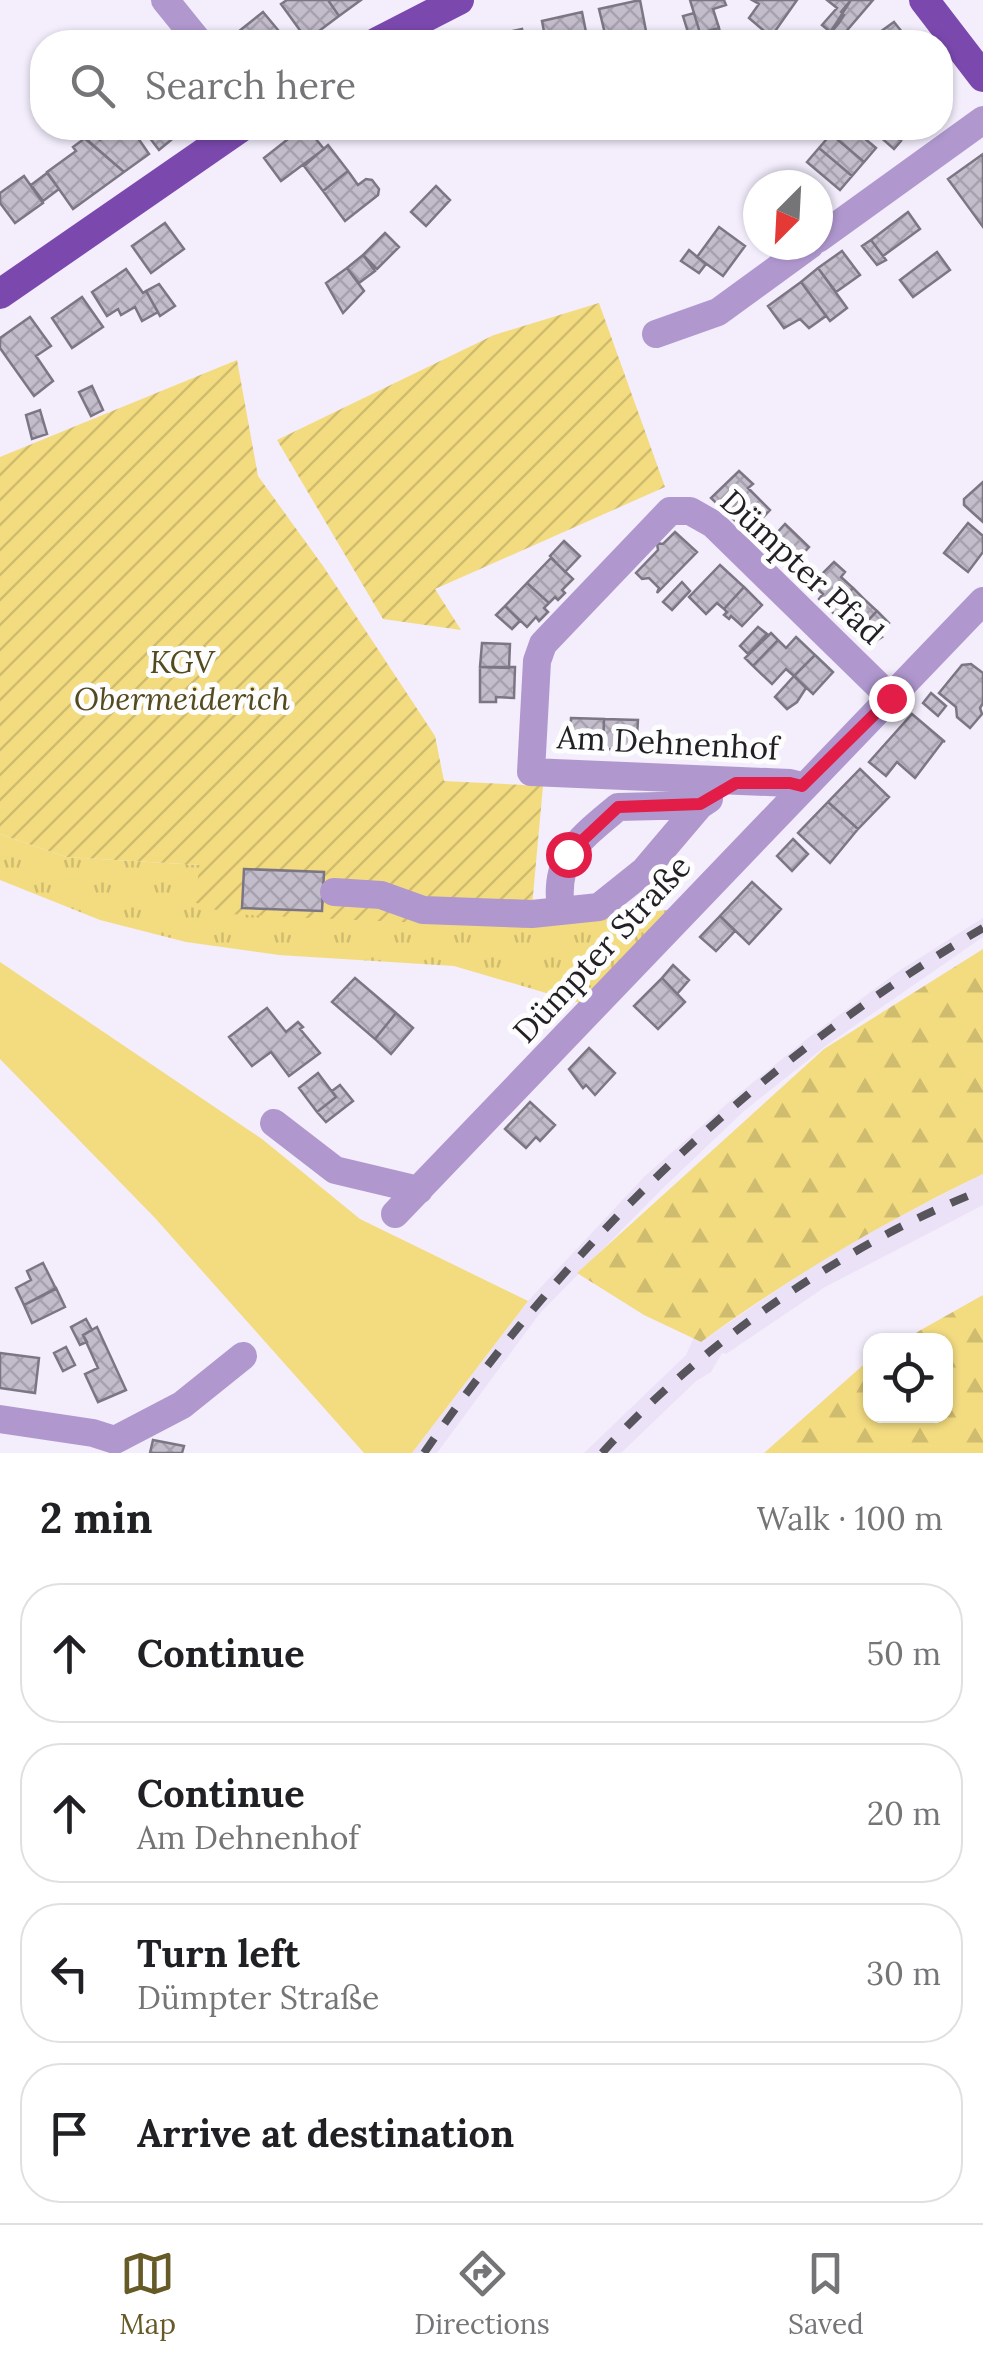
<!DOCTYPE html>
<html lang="en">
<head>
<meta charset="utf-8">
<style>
  :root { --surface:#fff; --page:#f6f6f6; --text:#202124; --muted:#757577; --line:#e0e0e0; --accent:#665a27 }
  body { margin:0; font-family:Lora,serif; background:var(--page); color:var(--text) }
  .controls { position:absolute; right:30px; bottom:30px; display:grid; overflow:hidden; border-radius:20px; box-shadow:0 2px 8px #0004 }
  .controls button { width:90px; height:90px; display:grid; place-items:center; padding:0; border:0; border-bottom:2px solid var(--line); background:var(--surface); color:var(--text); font:50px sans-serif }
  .compass { position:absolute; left:743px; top:170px; width:90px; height:90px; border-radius:50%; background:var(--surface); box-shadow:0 2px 8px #0004; rotate:204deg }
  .stop { position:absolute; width:30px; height:30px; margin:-22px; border:8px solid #e11d48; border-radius:50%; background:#fff }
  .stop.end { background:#e11d48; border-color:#fff; box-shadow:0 2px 10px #0008 }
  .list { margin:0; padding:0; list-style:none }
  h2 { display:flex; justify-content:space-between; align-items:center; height:130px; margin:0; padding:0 40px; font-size:42px }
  h2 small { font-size:32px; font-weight:400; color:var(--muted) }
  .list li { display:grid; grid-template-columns:65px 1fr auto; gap:30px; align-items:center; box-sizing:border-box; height:140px; margin:0 20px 20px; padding:0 20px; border:2px solid var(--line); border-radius:40px }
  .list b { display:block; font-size:38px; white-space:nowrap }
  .list p { margin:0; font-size:32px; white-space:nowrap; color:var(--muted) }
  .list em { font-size:32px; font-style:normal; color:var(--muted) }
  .icon { flex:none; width:55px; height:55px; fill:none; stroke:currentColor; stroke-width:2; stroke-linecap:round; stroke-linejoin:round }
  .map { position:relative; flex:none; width:983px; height:1453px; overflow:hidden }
  .search { position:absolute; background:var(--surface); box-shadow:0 2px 8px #0004; left:30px; right:30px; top:30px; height:110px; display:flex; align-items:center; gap:25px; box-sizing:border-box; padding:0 35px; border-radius:40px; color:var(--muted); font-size:38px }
  .sheet { height:770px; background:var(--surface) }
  nav { display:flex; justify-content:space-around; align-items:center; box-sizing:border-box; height:140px; border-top:2px solid var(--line); background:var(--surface); font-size:28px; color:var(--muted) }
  nav a { display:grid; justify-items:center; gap:5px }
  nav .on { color:var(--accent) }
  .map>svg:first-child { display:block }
  .built { fill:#ebe2f8 }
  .grass { fill:#f3dc80 }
  .forest { fill:url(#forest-firs) }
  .park { fill:url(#park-tufts) }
  .garden { fill:url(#garden-furrows) }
  .building { fill:url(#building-cross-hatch); stroke:#7c7684; stroke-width:2.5 }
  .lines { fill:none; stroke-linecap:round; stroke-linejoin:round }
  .minor { stroke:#b098cf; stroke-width:28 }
  .major { stroke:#7b49ae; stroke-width:30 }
  .rail { stroke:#57545c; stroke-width:8; stroke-dasharray:18 18; stroke-linecap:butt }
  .route { stroke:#e11d48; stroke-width:12 }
  .labels { text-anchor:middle; stroke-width:10; stroke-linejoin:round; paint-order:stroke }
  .street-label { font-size:32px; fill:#222025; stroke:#fdfdfd }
  .park-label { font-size:32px; font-style:italic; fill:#544a1f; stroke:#fdfdfd }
</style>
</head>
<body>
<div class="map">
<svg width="983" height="1453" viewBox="0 0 983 1453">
  <defs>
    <pattern id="forest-firs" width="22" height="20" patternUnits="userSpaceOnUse" patternTransform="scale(2.5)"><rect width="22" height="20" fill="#f3dc80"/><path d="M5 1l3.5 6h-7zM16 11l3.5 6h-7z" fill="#d0bc6e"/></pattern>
    <pattern id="park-tufts" width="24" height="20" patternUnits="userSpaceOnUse" patternTransform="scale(2.5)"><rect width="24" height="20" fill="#f3dc80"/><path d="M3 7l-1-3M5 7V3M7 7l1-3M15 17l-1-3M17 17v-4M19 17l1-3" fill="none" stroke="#d0bc6e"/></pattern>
    <pattern id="garden-furrows" width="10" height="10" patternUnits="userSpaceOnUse" patternTransform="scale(2.5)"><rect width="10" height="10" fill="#f3dc80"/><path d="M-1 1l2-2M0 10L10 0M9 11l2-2" fill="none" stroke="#d0bc6e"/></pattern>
    <pattern id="building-cross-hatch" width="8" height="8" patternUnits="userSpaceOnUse" patternTransform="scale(2.5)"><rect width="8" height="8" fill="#c3bccb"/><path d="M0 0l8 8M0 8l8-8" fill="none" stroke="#a7a1ae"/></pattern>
  </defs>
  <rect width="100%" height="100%" fill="#f3edfc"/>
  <path class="built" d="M 983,918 L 983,937 L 827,1045 L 744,1111 L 663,1188 L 540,1313 L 437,1453 L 412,1453 L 528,1301 L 644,1177 L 730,1101 L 808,1038 L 899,971 Z
    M 983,1174 L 983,1205 L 825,1287 L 726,1354 L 722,1353 L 711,1372 L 696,1381 L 621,1453 L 584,1453 L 686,1355 L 693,1339 L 701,1342 L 809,1268 L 880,1226 Z"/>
  <path class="grass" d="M 0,962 L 262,1139 L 360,1219 L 528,1301 L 412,1453 L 364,1453 L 155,1218 L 0,1059 Z"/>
  <path class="forest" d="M 983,949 L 983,1174 C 883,1222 790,1277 701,1342 L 644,1315 L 577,1273 L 824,1049 Z
    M 983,1295 L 983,1453 L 764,1453 L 870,1359 L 870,1416 L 946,1416 L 946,1340 L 903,1340 Z"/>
  <path class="park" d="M 0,834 L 66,857 L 200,865 L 530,928 L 560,920 L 668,910 L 580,1003 L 454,966 L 279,955 L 186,942 L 100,920 L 0,880 Z"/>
  <path class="garden" d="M 599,303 L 665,487 L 435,589 L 461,630 L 383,619 L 277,440 L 494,335 Z
    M 237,360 L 258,476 L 323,566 L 435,736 L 444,781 L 543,786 L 530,928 L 227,914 L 194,902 L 200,865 L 66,857 L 0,834 L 0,457 Z"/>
  <path class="building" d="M 287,0 L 328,0 L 339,16 L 307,40 L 281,4 Z
    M 328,0 L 361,0 L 339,16 Z
    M 640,0 L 646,31 L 627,35 L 629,42 L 607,42 L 599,9 Z
    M 690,0 L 724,0 L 726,5 L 713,9 L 719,28 L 700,33 Z
    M 752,0 L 797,0 L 771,37 L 749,18 L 759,4 Z
    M 827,0 L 851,0 L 828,36 L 825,34 L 828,30 L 822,25 L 837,8 Z
    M 851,0 L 873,0 L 837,42 L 823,42 L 839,23 L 844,15 L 841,12 Z
    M 263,12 L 288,42 L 246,42 L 238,32 Z
    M 582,12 L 588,42 L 546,42 L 542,21 Z
    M 694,13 L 700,33 L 719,28 L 720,32 L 712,42 L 691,42 L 683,16 Z
    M 894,22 L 910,42 L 866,42 Z
    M 522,29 L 525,42 L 475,42 L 475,39 Z
    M 116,128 L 118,132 L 131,128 L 149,154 L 124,172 L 83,137 L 94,132 L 100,140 Z
    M 142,128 L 171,128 L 177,135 L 159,150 Z
    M 302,128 L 307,128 L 324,149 L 281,181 L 264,158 Z
    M 837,128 L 852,128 L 876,148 L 864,162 L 831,134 Z
    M 870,128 L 885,128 L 901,141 L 894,149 Z
    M 831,134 L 864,162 L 852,176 L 819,148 Z
    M 85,138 L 124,172 L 73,209 L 47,172 L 76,151 L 73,147 Z
    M 328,145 L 348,171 L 323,191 L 304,166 Z
    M 819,148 L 852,176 L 840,190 L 807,162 Z
    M 983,154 L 983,227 L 948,179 Z
    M 348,171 L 358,185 L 366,179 L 372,180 L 379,189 L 378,195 L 345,221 L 323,191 Z
    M 47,173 L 59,189 L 43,201 L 31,185 Z
    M 24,176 L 43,203 L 15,223 L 0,203 L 0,193 Z
    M 436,186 L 450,200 L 426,226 L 411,212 Z
    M 908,212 L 920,229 L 883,256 L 871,240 Z
    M 165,223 L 184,249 L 151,273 L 132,246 Z
    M 719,227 L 745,246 L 723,276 L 697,257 Z
    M 385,233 L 399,247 L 377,269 L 363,255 Z
    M 871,240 L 886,260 L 877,265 L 862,246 Z
    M 689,250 L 706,264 L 699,273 L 681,261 Z
    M 842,251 L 860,275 L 836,292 L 818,268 Z
    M 937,252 L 950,270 L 913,297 L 900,280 Z
    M 363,255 L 375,271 L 359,283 L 347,268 Z
    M 347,268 L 364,291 L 343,313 L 326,283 Z
    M 818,268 L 847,308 L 830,321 L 801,282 Z
    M 126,269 L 143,293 L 146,291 L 158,312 L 142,321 L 135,307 L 121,315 L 118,309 L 107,316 L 92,292 Z
    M 801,282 L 826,316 L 809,328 L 800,319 L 784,328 L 768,306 Z
    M 159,284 L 175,306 L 160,316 L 146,291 Z
    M 82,297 L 103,327 L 72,348 L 52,318 Z
    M 30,317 L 51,346 L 36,356 L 53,381 L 34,396 L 0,348 L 0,338 Z
    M 92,386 L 103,410 L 91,416 L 79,392 Z
    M 40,410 L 47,434 L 32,439 L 26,415 Z
    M 739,471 L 753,484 L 748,488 L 770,510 L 748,533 L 711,498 Z
    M 983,482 L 983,522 L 964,505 L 964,499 Z
    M 968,523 L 983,536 L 983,552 L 968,572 L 944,553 Z
    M 785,524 L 809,547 L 788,570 L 764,547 Z
    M 675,532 L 697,552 L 657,593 L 659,588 L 649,578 L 642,579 L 636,573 L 658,550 L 657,543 L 663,544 Z
    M 564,541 L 580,556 L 565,572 L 550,556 Z
    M 551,558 L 573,579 L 562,590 L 565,593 L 558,600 L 555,597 L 549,603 L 527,583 Z
    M 834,562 L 845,572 L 841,577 L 853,588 L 831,611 L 819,599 L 823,594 L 812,584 Z
    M 720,565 L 744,587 L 724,609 L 717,603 L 706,614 L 689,597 Z
    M 682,582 L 690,591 L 672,610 L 663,602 Z
    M 527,583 L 549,603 L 544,608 L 548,612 L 539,621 L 536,617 L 527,627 L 505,606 Z
    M 744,587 L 762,605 L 742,626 L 731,616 L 729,619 L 724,615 L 727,612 L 724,609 Z
    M 853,588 L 865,600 L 843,622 L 831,611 Z
    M 865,600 L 877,611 L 855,634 L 843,622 Z
    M 505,606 L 520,621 L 512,629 L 496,615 Z
    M 877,611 L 889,623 L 879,634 L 882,637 L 868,646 L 855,634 Z
    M 758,627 L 767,634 L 748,654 L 740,646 Z
    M 771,633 L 778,640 L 753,666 L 745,658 Z
    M 796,637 L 815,655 L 794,676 L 786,669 L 772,684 L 753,666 L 778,640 L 786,648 Z
    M 482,643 L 510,644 L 509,668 L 480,667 Z
    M 815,655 L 833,672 L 813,694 L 794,676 Z
    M 971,664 L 983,673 L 983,703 L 980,708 L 982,714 L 970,728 L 957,717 L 956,707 L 939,693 L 962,665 Z
    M 480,667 L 515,667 L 514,698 L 496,697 L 496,702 L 480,702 Z
    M 794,676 L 806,688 L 797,702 L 787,709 L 775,697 Z
    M 931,693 L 946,706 L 938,716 L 923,703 Z
    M 912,714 L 945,742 L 943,741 L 915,778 L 897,762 L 886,776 L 869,762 Z
    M 571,718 L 604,719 L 603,748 L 570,747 Z
    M 604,719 L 638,720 L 636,750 L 603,749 Z
    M 860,769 L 889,797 L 858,829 L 828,802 Z
    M 828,802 L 858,829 L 830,863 L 798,833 Z
    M 793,839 L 808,854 L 792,871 L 777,856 Z
    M 244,869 L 324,872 L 322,911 L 242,908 Z
    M 752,882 L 781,909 L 749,944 L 720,916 Z
    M 720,916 L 735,931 L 716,951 L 700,937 Z
    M 673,965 L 689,980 L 677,994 L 662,978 Z
    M 355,978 L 396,1013 L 375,1039 L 332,1002 Z
    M 662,978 L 685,1002 L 658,1029 L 634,1006 Z
    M 267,1008 L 286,1032 L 298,1022 L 303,1027 L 300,1029 L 320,1053 L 289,1076 L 271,1052 L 252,1066 L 229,1037 Z
    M 396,1013 L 413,1028 L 391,1054 L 375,1039 Z
    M 589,1048 L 615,1073 L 595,1095 L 586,1085 L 583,1088 L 569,1069 Z
    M 318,1073 L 336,1097 L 317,1112 L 299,1088 Z
    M 340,1085 L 353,1101 L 326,1122 L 317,1112 L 336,1097 L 332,1091 Z
    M 530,1102 L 555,1125 L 540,1141 L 536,1137 L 526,1148 L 505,1129 Z
    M 43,1263 L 56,1289 L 24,1305 L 16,1288 L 31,1280 L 27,1271 Z
    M 56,1288 L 65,1307 L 32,1323 L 24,1305 Z
    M 86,1319 L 92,1330 L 83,1335 L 87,1342 L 80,1345 L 71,1327 Z
    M 97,1327 L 126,1390 L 98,1402 L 85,1374 L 98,1368 L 83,1335 Z
    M 66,1347 L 75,1365 L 63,1371 L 54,1353 Z
    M 0,1353 L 39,1358 L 35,1393 L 0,1388 Z
    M 153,1440 L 184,1446 L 182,1453 L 150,1453 Z"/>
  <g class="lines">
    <path class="minor" d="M 165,0 L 199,42
      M 818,239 L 983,120
      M 656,334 L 718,312 L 810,245
      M 802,786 L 790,783 L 531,772 L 537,661 L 543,644 L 670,511 L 690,511 L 713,524 L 891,698
      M 334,892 L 381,895 L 423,910 L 532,914 L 599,907 L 644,871 L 700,805
      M 561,909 C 553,857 581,838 618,807 L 700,805 L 709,799
      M 274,1123 L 335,1170 L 419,1190
      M 395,1214 L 983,601
      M 0,1419 L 93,1433 L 115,1440 L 182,1405 L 243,1356"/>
    <path class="major" d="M 924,0 L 983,77
      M 377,42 L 459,0
      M 0,294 L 240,128"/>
    <path class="rail" d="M 424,1453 C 568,1242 762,1057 983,928
      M 602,1453 C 699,1345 847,1242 983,1190"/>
  </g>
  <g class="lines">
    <path class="route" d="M 568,854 L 618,807 L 700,804 L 736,783 L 790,783 L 802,786 L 891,698"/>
  </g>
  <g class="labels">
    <g class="street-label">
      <text transform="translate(802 567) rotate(43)" y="11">Dümpter Pfad</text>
      <text transform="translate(668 743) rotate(3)" y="11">Am Dehnenhof</text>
      <text transform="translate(602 949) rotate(-47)" y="11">Dümpter Straße</text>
    </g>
    <g class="park-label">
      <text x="182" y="673">KGV<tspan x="182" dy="37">Obermeiderich</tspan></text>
    </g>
  </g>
</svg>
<div class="controls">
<button><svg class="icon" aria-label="locate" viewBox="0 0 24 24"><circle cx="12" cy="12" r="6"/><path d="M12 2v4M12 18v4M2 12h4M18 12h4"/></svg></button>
</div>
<svg class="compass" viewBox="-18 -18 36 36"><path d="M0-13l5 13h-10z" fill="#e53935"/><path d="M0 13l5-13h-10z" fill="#757577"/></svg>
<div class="stop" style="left:568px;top:854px"></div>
<div class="stop end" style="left:891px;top:698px"></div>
<div class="search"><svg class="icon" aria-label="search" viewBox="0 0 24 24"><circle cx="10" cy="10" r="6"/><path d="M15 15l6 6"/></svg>Search here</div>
</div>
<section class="sheet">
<h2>2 min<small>Walk · 100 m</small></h2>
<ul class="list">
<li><svg class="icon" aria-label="ahead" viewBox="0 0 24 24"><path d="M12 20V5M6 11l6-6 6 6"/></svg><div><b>Continue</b></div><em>50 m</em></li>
<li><svg class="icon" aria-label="ahead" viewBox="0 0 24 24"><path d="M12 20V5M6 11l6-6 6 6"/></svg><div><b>Continue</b><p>Am Dehnenhof</p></div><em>20 m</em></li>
<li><svg class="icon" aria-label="left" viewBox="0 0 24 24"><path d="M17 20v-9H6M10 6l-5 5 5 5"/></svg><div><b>Turn left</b><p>Dümpter Straße</p></div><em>30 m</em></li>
<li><svg class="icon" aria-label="arrive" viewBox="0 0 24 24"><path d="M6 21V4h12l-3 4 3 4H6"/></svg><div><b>Arrive at destination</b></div></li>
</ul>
</section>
<nav>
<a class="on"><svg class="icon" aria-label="map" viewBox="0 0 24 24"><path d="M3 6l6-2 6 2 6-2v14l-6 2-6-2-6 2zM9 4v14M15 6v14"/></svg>Map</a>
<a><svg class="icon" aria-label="directions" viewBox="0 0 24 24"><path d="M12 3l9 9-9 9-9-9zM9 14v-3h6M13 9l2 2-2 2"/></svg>Directions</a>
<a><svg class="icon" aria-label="saved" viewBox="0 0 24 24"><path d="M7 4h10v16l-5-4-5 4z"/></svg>Saved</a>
</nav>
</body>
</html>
